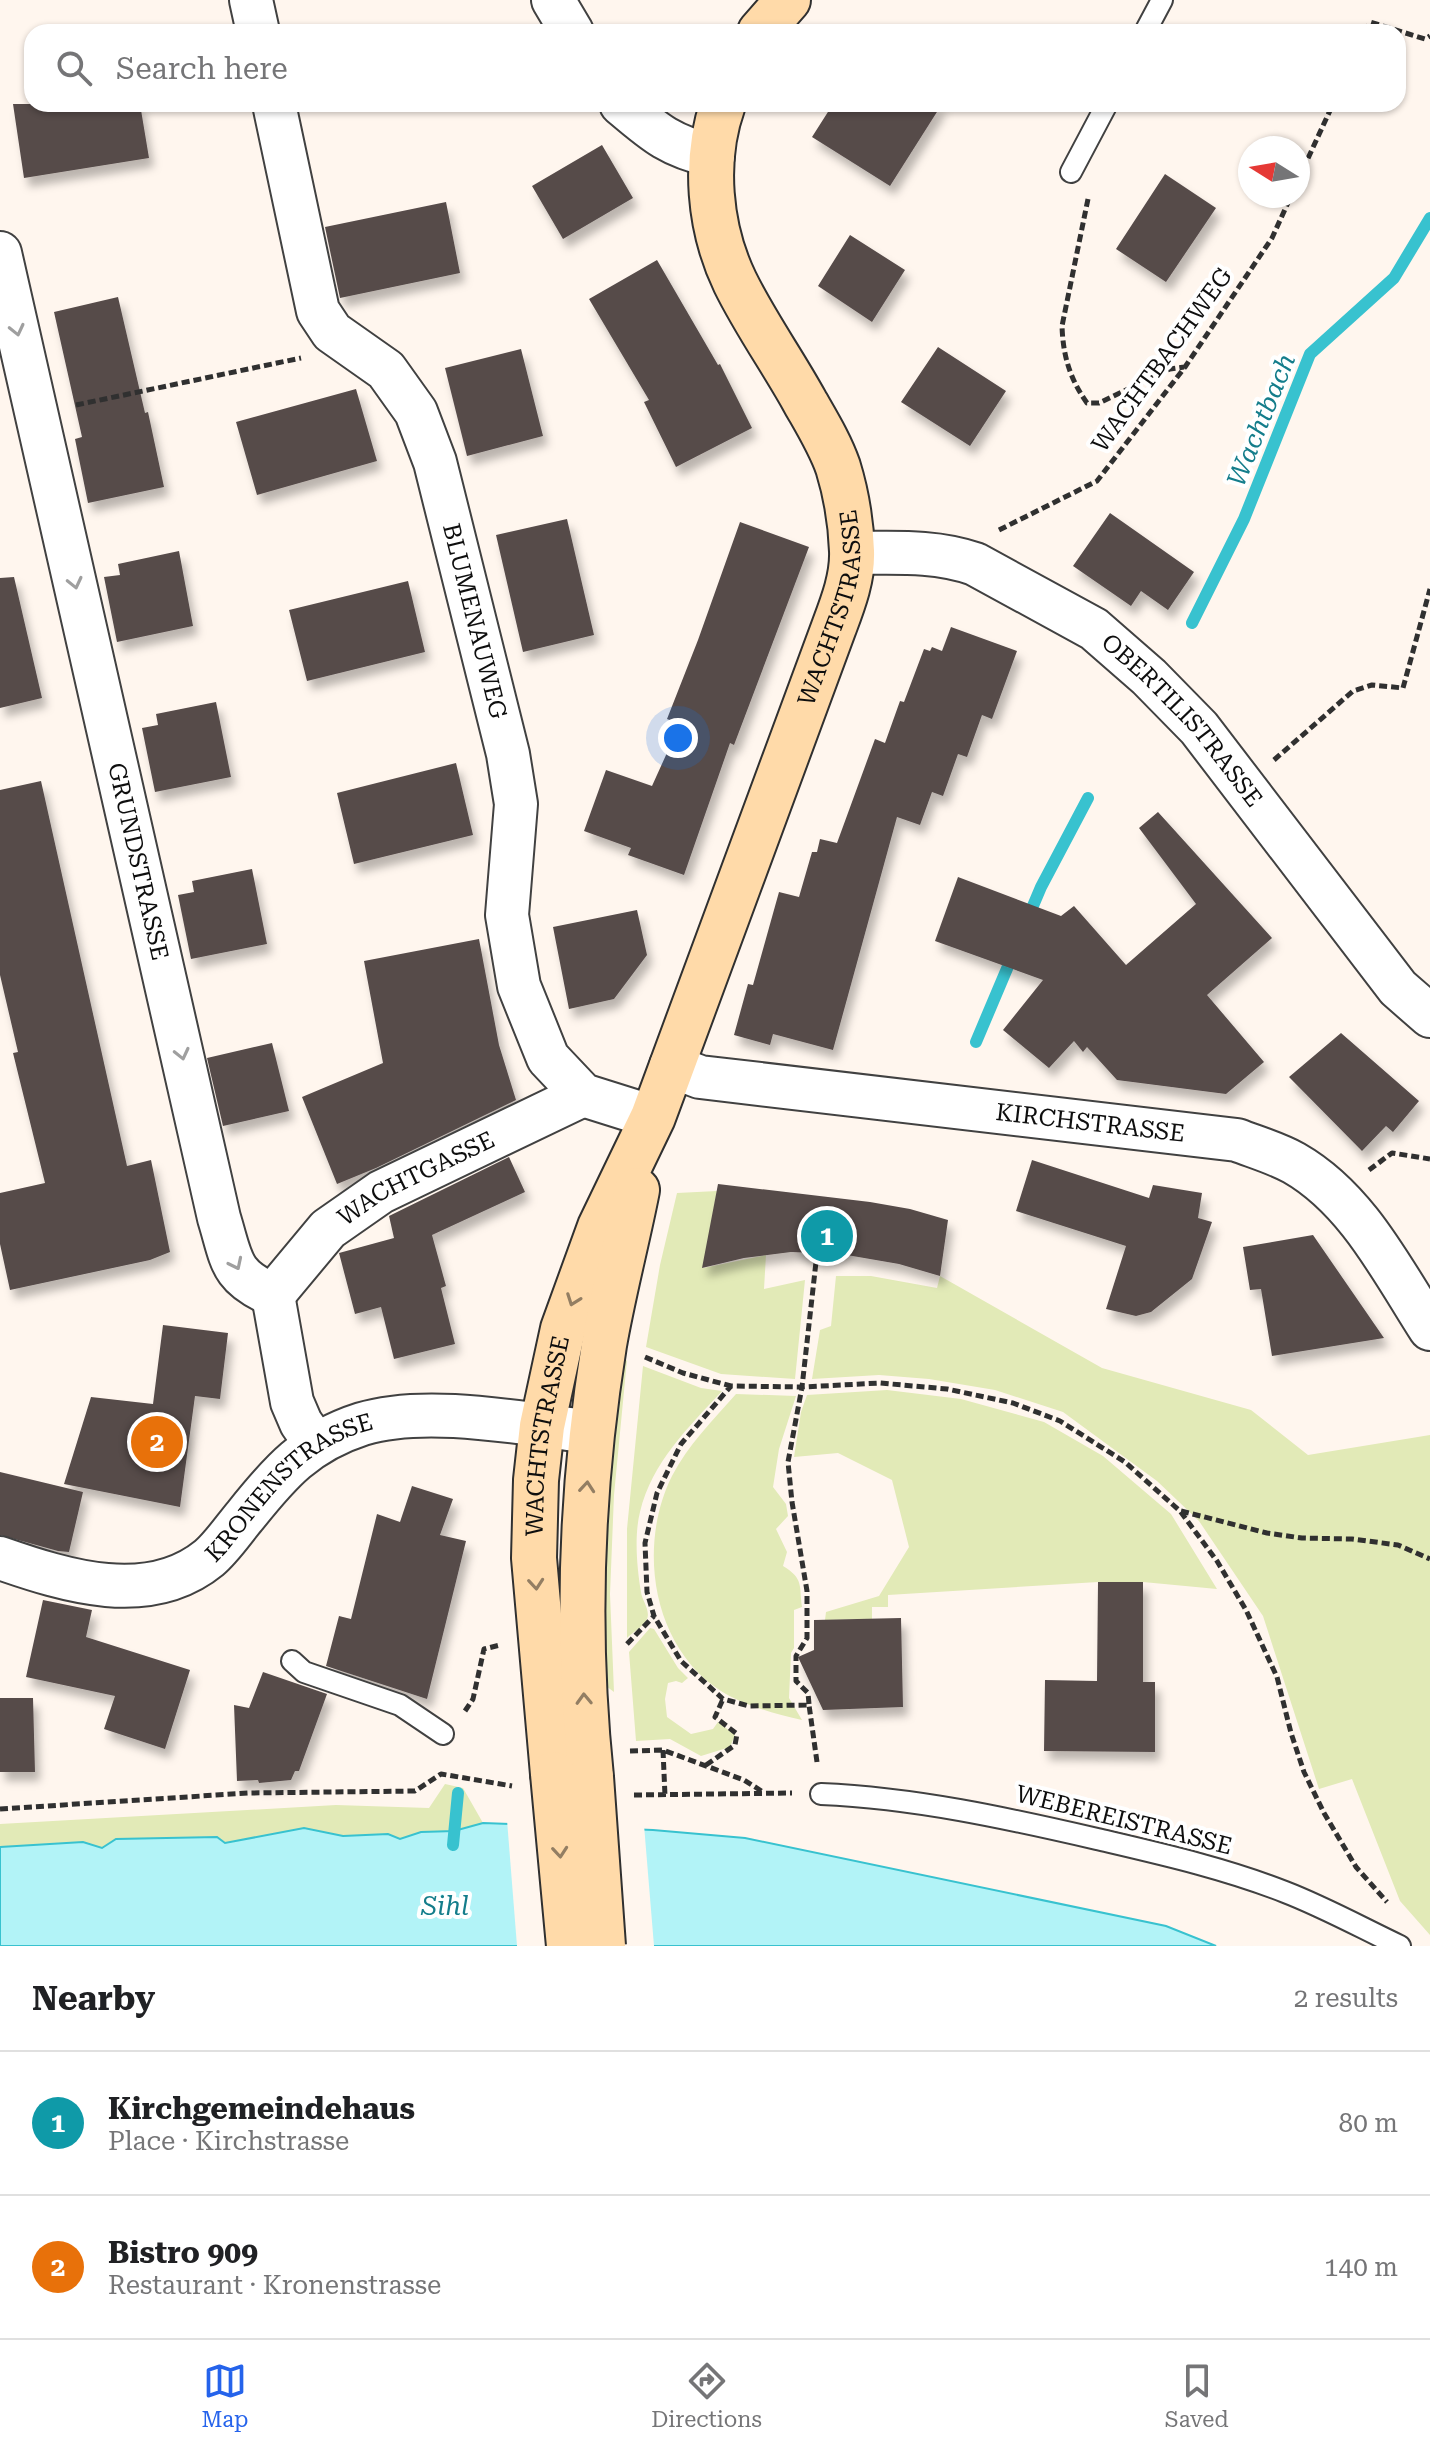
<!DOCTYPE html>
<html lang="en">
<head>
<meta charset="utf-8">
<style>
  :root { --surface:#fff; --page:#f6f6f6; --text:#202124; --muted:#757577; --line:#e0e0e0; --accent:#2563eb }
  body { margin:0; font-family:"Roboto Serif",serif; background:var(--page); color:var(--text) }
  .compass { position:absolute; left:1238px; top:136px; width:72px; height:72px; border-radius:50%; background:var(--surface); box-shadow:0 2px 6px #0004; rotate:281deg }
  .you { position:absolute; left:678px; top:738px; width:28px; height:28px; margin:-20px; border:6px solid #fff; border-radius:50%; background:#1a73e8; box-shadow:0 0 0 12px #1a73e833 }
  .badge { display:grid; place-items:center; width:52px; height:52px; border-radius:50%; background:var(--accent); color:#fff; font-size:26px; font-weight:700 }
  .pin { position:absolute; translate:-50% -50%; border:4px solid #fff; box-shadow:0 2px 8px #0006 }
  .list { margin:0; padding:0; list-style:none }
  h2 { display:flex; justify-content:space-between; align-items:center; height:104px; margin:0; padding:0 32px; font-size:34px }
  h2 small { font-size:26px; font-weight:400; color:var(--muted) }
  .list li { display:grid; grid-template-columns:52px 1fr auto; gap:24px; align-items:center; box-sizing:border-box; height:144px; padding:0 32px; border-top:2px solid var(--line) }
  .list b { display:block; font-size:30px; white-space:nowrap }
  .list p { margin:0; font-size:26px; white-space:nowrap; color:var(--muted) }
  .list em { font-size:26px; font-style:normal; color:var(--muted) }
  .icon { flex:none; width:44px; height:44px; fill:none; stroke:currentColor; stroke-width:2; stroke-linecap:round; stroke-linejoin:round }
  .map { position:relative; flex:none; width:1430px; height:1946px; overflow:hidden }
  .search { position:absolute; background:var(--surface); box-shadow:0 2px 6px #0004; left:24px; right:24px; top:24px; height:88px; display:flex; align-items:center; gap:20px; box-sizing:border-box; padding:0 28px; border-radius:24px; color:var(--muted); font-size:30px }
  .sheet { height:392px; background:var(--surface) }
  nav { display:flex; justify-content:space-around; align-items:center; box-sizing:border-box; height:112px; border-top:2px solid var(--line); background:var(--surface); font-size:22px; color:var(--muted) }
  nav a { display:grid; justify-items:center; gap:4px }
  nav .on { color:var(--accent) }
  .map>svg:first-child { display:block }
  .green { fill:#e2eab7 }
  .water { fill:#b2f3f7; stroke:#38c2cf; stroke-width:2 }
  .pier { fill:#fff6ee }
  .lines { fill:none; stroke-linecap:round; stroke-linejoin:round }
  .stream { stroke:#38c2cf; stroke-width:12 }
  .building { fill:#564b4a; filter:url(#shadow) }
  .service-casing { stroke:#414141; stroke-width:24 }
  .minor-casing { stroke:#414141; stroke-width:46 }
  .secondary-casing { stroke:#303030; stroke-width:48 }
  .path { stroke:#303030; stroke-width:5; stroke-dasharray:8 4; stroke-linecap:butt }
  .service { stroke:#fff; stroke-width:20 }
  .minor { stroke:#fff; stroke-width:42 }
  .secondary { stroke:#ffdaa9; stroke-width:44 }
  .secondary-bridge-casing { stroke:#303030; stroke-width:48; stroke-linecap:butt }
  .secondary-bridge { stroke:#ffdaa9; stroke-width:44 }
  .oneway { stroke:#9f9f9f }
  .oneway2 { stroke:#937e63 }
  .labels { text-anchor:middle; stroke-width:8; stroke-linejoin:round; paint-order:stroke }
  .street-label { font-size:24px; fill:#0e0e0e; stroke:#fff }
  .water-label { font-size:26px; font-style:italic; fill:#147d8b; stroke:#fff }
</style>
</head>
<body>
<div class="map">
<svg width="1430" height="1946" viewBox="0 0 1430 1946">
  <defs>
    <filter id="shadow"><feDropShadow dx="5" dy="9" stdDeviation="4" flood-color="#0004"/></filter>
  </defs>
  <rect width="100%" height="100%" fill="#fff6ee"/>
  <path class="green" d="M 717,1191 L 703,1268 L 766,1255 L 764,1289 L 805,1280 L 795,1379 L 721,1374 L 646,1347 L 660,1265 L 677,1193 Z
    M 836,1276 L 871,1276 L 937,1288 L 940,1276 L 1102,1368 L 1251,1410 L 1308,1455 L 1430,1435 L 1430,1935 L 1400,1901 L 1352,1779 L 1319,1789 L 1263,1616 L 1199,1521 L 1157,1481 L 1063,1412 L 995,1390 L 929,1379 L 879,1375 L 812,1379 L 820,1330 L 831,1326 Z
    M 627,1360 L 614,1495 L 610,1594 L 614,1692 L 602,1683 L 604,1512 L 615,1414 L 624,1363 Z
    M 643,1366 L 701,1388 L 722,1391 C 688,1428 652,1462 640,1512 C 634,1536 637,1568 641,1592 C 642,1601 652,1612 646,1621 C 642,1627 632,1633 627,1638 L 627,1529 Z
    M 887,1390 L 961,1399 L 1044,1422 L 1103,1456 L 1171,1514 L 1217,1589 L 1143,1582 L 1098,1582 L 888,1595 L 888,1607 L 872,1607 L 872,1619 L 825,1620 L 826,1612 L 879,1596 L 909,1547 L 892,1480 L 838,1453 L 794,1457 L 801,1412 L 807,1395 Z
    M 736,1394 L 796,1396 L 779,1449 L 773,1487 L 786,1504 L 788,1516 L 776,1529 L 787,1552 L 783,1566 C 804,1579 799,1585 802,1607 L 794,1610 L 794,1648 L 791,1653 L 789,1698 L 802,1720 C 776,1714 745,1706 721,1691 C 652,1647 637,1546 672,1476 C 688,1445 713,1420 736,1394 Z
    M 650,1628 L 654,1629 L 678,1668 L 688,1678 L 682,1683 L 676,1681 L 668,1683 L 665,1699 L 667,1717 L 691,1734 L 713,1729 L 718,1722 L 735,1735 L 730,1747 L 701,1756 L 670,1739 L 636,1741 L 629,1652 Z
    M 445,1784 L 463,1788 L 483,1823 L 454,1831 L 421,1832 L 400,1839 L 388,1834 L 343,1836 L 304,1828 L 225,1843 L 217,1837 L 116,1839 L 102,1848 L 83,1842 L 0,1847 L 0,1824 L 336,1805 L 429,1808 Z"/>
  <path class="water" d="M 483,1823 L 653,1830 L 745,1838 L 1166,1926 L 1216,1946 L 0,1946 L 0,1847 L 83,1842 L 102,1848 L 116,1839 L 217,1837 L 225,1843 L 304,1828 L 343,1836 L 388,1834 L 400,1839 L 421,1832 L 454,1831 Z"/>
  <path class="pier" d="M 507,1820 L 644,1825 L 654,1946 L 517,1946 Z"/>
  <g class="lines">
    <path class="stream" d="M 1192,623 L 1244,519 L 1310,354 L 1394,278 L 1430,218
      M 1027,920 L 1041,887 L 1088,798
      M 976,1042 L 1014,952
      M 453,1845 L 458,1793"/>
  </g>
  <path class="building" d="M 13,104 L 140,104 L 149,158 L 24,178 Z
    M 833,104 L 942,104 L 890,186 L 812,137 Z
    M 602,145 L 633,198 L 563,239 L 532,186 Z
    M 1165,174 L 1216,208 L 1166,282 L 1116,249 Z
    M 446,202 L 460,273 L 340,298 L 325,227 Z
    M 850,235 L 905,270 L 872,322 L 818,286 Z
    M 657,260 L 718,365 L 720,364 L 752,428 L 676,467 L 644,402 L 649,400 L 589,299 Z
    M 118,297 L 145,413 L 148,412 L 164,487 L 88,503 L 75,439 L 82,437 L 54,312 Z
    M 938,347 L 1006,391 L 970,446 L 901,402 Z
    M 521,349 L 543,436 L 467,456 L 445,368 Z
    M 356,389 L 377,461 L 257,495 L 236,422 Z
    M 1110,513 L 1194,572 L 1168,610 L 1141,591 L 1131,606 L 1073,566 Z
    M 567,519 L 594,635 L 523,652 L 496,535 Z
    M 740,522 L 809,547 L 734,745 L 730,743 L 684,875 L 628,855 L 631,848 L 584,831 L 606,770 L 652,786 L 680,724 L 667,719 L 698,640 Z
    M 179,551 L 193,626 L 117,642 L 104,577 L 120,575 L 118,564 Z
    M 14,577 L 42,698 L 0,708 L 0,578 Z
    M 408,581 L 425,652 L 307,681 L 289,610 Z
    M 951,627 L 1017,651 L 992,719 L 982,715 L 967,757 L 958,754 L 943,796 L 932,792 L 920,825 L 897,817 L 833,1050 L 773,1034 L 770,1045 L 734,1035 L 748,984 L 753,985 L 779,892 L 799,897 L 812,852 L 817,852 L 820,839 L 837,843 L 875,739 L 885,743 L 900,701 L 904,702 L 924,649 L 930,651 L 932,647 L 942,651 Z
    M 216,702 L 231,777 L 155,792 L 142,728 L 158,725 L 156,714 Z
    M 456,763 L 473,835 L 354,864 L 337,793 Z
    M 41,781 L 127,1166 L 151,1160 L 170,1252 L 150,1260 L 10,1290 L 0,1244 L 0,1193 L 45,1183 L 13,1053 L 18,1052 L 0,975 L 0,790 Z
    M 1158,812 L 1272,938 L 1207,995 L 1264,1062 L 1226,1094 L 1117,1080 L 1087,1047 L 1083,1052 L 1074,1041 L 1049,1068 L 1003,1030 L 1043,980 L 935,941 L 958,877 L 1061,916 L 1074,906 L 1126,965 L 1196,904 L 1139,828 Z
    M 252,869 L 267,944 L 191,959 L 178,895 L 194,892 L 192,881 Z
    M 637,910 L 647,955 L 614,999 L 569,1009 L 553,927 Z
    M 479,939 L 499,1045 L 516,1100 L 376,1168 L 337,1184 L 302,1097 L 383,1063 L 364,961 Z
    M 1341,1033 L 1419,1101 L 1393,1132 L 1386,1126 L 1362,1151 L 1289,1077 Z
    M 272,1043 L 289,1111 L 223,1126 L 207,1058 Z
    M 509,1157 L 525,1192 L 432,1235 L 446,1286 L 441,1288 L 455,1344 L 394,1359 L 381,1307 L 355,1314 L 339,1253 L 394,1238 L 389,1216 Z
    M 1032,1160 L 1149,1198 L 1153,1185 L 1202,1193 L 1198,1218 L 1212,1222 L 1192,1279 L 1151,1312 L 1136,1316 L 1106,1309 L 1126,1246 L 1016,1211 Z
    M 718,1184 L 870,1202 L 910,1209 L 948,1220 L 940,1276 L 899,1264 L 841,1254 L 791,1252 L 744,1258 L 702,1268 Z
    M 1313,1235 L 1384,1338 L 1272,1356 L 1261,1289 L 1250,1290 L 1243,1247 Z
    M 163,1325 L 228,1333 L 220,1399 L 195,1396 L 180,1507 L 64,1484 L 91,1397 L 153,1404 Z
    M 0,1472 L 83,1492 L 69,1552 L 58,1551 L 0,1535 Z
    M 412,1486 L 453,1499 L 440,1535 L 466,1541 L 427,1699 L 326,1666 L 339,1616 L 351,1619 L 377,1514 L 400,1522 Z
    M 1098,1582 L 1143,1582 L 1143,1682 L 1155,1682 L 1155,1752 L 1044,1751 L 1045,1680 L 1097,1681 Z
    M 43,1600 L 92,1610 L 86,1637 L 190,1670 L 165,1749 L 104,1729 L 115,1696 L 26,1677 Z
    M 901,1618 L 903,1707 L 823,1710 L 798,1657 L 814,1650 L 814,1620 Z
    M 263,1672 L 327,1694 L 299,1771 L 295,1771 L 291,1780 L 259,1783 L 258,1780 L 237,1781 L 234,1705 L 249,1708 Z
    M 0,1698 L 33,1698 L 35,1772 L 0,1772 Z"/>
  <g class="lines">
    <defs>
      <path id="service" d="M 1145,32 L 1162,0
        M 1071,172 L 1107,104
        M 292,1661 L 304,1672 L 400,1705 L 443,1734
        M 821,1794 C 915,1798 1006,1818 1097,1839 C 1161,1854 1224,1868 1285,1892 C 1324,1907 1362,1928 1400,1946"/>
      <g id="minor">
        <path d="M 251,0 L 258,32"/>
        <path d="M 553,0 L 572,32"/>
        <path id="s1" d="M 274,104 L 318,311 L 332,332 L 386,370 L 416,412 L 435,462 L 508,754 L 516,804 L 507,915 L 519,986 L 548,1058 L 583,1095 L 653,1117"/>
        <path d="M 621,104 C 654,132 669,146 713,156"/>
        <path id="s2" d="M 0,253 L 219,1218 C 232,1260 229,1276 273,1295"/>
        <path id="s3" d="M 853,553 C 895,553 935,550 975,564 L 1094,629 L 1149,677 L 1199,728 L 1398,988 L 1430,1016"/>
        <path id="s4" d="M 671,1066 L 700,1077 L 1237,1140 C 1255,1147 1276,1153 1294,1163 C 1357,1199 1392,1270 1430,1329"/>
        <path id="s5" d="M 273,1295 L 328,1229 L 381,1192 L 583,1095"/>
        <path d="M 273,1295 L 292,1402 L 301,1423 L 316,1444"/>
        <path id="s6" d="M 0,1558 C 66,1581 149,1607 209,1558 C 222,1547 234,1529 245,1516 C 280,1472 306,1442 362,1424 C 427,1404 525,1424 592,1432"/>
      </g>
      <g id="secondary">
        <path d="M 760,32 L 788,0"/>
        <path id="s7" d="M 553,1774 L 534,1558 L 536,1480 L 542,1426 L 563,1329 L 600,1227 L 653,1117 L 834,627 C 843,603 853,577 852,551 C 851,524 846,493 838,467 C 830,444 817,423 805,402 C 783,362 755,323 735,282 C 709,228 703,160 723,104"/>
        <path d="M 591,1777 C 576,1633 581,1488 604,1345 C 613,1293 627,1241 637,1190"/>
      </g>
    </defs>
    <use href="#service" class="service-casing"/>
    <use href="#minor" class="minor-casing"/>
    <use href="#secondary" class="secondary-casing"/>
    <path class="path" d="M 1366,32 L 1370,22 L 1425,39 L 1430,36
      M 1298,180 L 1333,104
      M 1088,199 L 1062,326 C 1063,356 1070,379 1087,403 L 1099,403 L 1170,369 L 1184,367
      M 76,405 L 301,358
      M 999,530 L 1097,481 L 1185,367 L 1272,238 L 1291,196
      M 1274,760 L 1353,691 L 1372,685 L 1403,688 L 1430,589
      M 1369,1170 L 1392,1153 L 1430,1159
      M 645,1357 L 683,1373 L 731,1386
      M 1181,1511 L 1267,1533 L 1302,1538 L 1352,1539 L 1398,1545 L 1430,1559
      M 627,1644 L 654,1616
      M 809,1704 L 808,1693 L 796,1681 L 796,1656 L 807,1638 L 807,1591 L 792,1502 L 788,1462 L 802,1387 L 817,1253
      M 465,1711 L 473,1699 L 484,1649 L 500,1645
      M 663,1750 L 665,1796
      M 630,1751 L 663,1750 L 744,1780 L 763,1792
      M 817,1762 L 809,1705 L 749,1706 L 723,1699 L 681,1661 L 654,1616 L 647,1592 L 645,1543 L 657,1493 L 681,1444 L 731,1386 L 802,1387 L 880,1383 L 947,1389 L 1013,1403 L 1060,1421 L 1125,1462 L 1180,1511 L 1217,1561 L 1246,1610 L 1277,1677 L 1291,1733 L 1304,1772 L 1324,1813 L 1356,1867 L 1387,1902
      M 706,1765 L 735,1745 L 737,1734 L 715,1717 L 723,1699
      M 634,1795 L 792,1793
      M 0,1809 L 248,1793 L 415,1791 L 441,1774 L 512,1786"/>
    <use href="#service" class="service"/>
    <use href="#minor" class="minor"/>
    <use href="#secondary" class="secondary"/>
    <defs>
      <path id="secondary-bridge" d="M 553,1774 L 569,1946
        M 591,1777 L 603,1946"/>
    </defs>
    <use href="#secondary-bridge" class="secondary-bridge-casing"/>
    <use href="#secondary-bridge" class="secondary-bridge"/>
  </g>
  <defs><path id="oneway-chevron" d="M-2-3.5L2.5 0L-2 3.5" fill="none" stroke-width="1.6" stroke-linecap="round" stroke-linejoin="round" transform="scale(2)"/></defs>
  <g class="oneway">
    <use href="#oneway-chevron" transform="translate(17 330) rotate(77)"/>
    <use href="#oneway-chevron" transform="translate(75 583) rotate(77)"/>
    <use href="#oneway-chevron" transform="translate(182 1054) rotate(77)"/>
    <use href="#oneway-chevron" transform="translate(236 1264) rotate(64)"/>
  </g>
  <g class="oneway2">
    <use href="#oneway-chevron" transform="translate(573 1300) rotate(110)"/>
    <use href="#oneway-chevron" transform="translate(587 1487) rotate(-85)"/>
    <use href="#oneway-chevron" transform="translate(536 1584) rotate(85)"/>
    <use href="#oneway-chevron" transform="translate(584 1699) rotate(-92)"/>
    <use href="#oneway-chevron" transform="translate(560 1852) rotate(85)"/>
  </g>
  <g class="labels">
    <g class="street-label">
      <text transform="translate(1162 360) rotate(-54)" y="8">WACHTBACHWEG</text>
      <text dy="8" stroke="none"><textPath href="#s7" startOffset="1220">WACHTSTRASSE</textPath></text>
      <text dy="8" stroke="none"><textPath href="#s1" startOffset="572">BLUMENAUWEG</textPath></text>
      <text dy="8" stroke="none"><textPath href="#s3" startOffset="386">OBERTILISTRASSE</textPath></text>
      <text dy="8" stroke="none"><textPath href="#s2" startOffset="624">GRUNDSTRASSE</textPath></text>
      <text dy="8" stroke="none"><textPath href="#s4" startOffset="424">KIRCHSTRASSE</textPath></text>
      <text dy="8" stroke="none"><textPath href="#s5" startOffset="188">WACHTGASSE</textPath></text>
      <text dy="8" stroke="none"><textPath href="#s7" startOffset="340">WACHTSTRASSE</textPath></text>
      <text dy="8" stroke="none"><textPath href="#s6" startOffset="328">KRONENSTRASSE</textPath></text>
      <text transform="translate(1124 1820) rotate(14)" y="8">WEBEREISTRASSE</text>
    </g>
    <g class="water-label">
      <text transform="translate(1261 420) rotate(-68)" y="9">Wachtbach</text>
      <text x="445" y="1915">Sihl</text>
    </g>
  </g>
</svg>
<svg class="compass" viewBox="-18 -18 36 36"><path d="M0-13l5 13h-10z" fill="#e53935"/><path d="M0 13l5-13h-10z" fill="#757577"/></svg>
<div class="you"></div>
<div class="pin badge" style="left:827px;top:1236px;background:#0f9aa8">1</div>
<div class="pin badge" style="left:157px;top:1442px;background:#e8710a">2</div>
<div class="search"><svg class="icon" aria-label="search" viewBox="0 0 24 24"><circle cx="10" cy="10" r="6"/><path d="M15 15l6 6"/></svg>Search here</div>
</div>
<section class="sheet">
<h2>Nearby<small>2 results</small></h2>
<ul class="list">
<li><span class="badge" style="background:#0f9aa8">1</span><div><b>Kirchgemeindehaus</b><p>Place · Kirchstrasse</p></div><em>80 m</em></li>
<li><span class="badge" style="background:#e8710a">2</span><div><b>Bistro 909</b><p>Restaurant · Kronenstrasse</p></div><em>140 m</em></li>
</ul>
</section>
<nav>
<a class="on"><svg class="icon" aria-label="map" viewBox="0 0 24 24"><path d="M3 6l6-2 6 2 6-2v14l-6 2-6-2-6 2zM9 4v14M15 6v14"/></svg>Map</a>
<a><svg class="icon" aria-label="directions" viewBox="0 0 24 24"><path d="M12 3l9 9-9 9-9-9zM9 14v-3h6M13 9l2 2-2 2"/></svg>Directions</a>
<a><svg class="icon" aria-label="saved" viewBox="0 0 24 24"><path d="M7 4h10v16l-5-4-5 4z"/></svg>Saved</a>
</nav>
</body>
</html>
